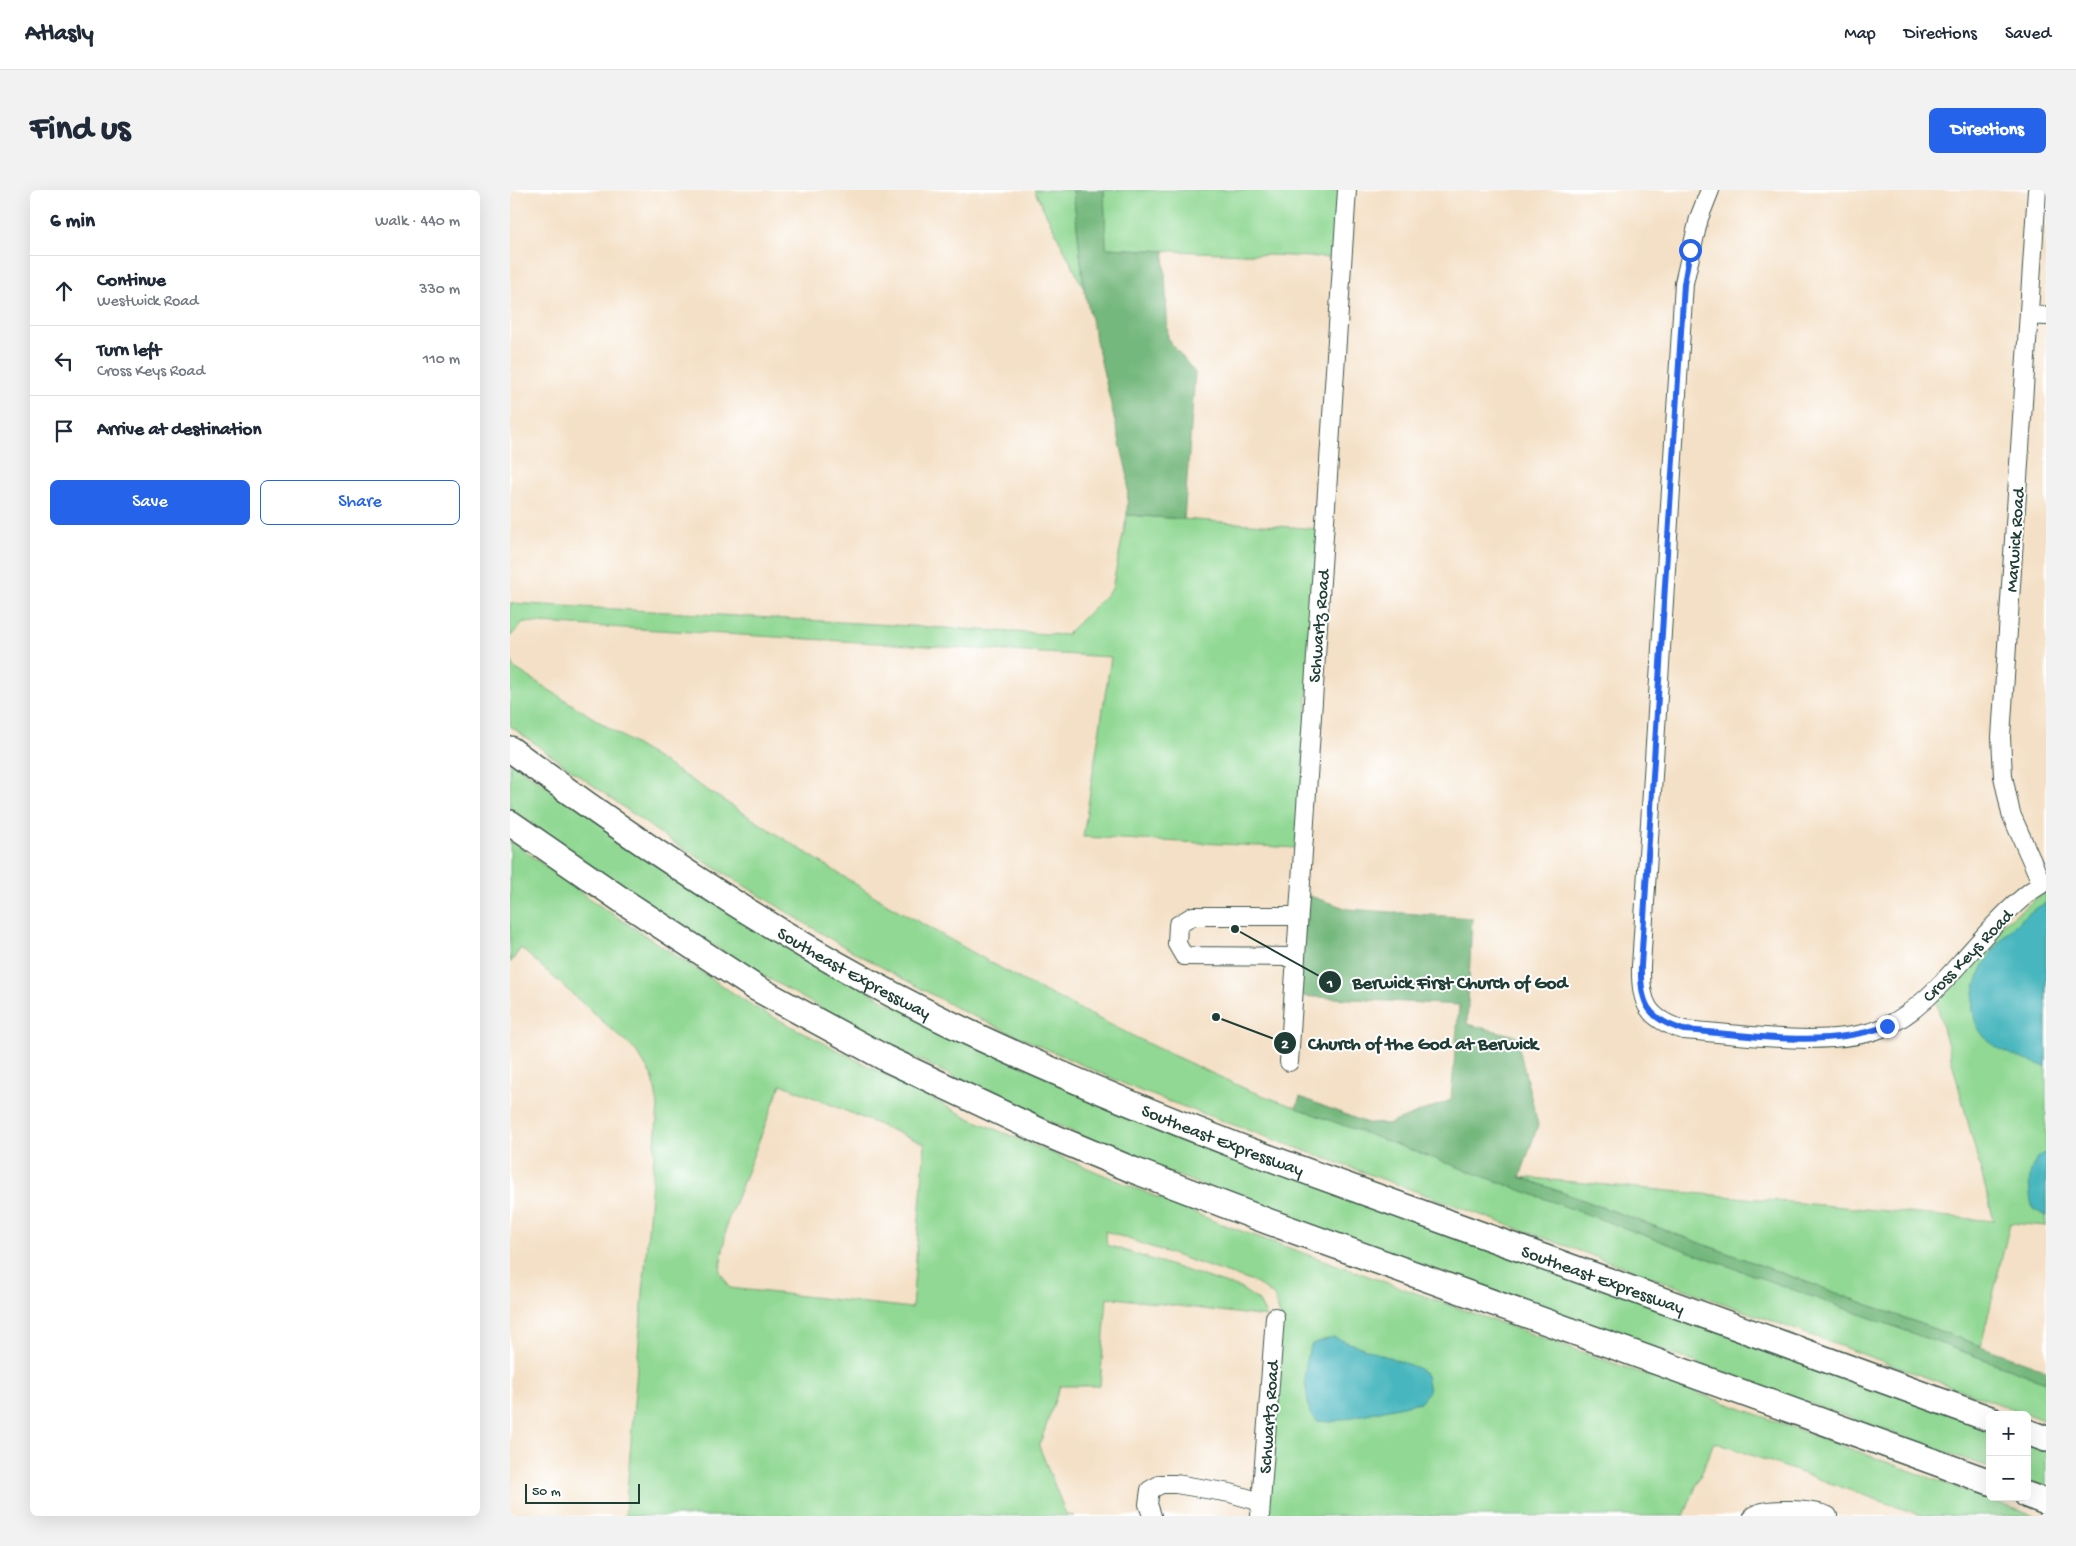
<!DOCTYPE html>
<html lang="en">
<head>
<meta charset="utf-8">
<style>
  :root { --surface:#fff; --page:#f2f2f3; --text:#1f2937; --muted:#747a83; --line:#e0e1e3; --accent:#2563eb }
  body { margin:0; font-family:"Gochi Hand",sans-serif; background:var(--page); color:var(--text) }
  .controls { position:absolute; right:15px; bottom:15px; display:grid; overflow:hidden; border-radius:8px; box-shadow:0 5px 20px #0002 }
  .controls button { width:45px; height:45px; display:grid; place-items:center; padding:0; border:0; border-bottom:1px solid var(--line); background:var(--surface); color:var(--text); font:25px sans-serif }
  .scale { position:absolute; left:15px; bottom:12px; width:115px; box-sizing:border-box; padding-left:5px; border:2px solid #1f3d34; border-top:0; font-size:14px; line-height:18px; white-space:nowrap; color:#1f3d34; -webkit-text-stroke:4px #fff; paint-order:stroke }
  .stop { position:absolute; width:15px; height:15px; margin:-11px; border:4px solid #2563eb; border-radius:50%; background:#fff }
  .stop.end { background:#2563eb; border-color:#fff; box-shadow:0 1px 5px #0008 }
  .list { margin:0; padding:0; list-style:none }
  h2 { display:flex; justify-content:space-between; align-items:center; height:65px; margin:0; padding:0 20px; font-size:21px }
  h2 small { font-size:16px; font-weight:400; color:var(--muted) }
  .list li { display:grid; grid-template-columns:32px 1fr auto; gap:15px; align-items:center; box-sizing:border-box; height:70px; padding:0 20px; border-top:1px solid var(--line) }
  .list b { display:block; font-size:19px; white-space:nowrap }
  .list p { margin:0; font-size:16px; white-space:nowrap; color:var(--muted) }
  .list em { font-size:16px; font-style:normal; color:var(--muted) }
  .actions { display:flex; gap:10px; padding:15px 20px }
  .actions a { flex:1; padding:11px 0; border:1px solid var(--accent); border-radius:8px; text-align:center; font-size:18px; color:var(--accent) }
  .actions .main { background:var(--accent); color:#fff }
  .icon { flex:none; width:28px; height:28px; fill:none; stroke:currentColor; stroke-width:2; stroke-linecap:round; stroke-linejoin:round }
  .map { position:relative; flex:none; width:1536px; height:1326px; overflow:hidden; border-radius:8px }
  header { display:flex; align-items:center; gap:30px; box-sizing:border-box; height:70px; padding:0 25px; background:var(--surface); border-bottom:1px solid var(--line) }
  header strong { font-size:24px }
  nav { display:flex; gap:28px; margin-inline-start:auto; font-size:18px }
  .intro { display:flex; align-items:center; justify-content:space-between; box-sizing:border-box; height:120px; padding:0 30px }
  h1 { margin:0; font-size:35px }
  .button { padding:12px 22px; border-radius:8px; background:var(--accent); color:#fff; font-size:18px; font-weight:700 }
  main { display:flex; gap:30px; padding:0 30px }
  aside { flex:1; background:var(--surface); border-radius:8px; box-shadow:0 5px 20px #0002 }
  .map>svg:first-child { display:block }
  .green { fill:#90d893; stroke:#588a64; fill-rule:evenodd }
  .forest { fill:#74b87d; stroke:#4a7a58 }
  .water { fill:#46b6be; stroke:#327a79 }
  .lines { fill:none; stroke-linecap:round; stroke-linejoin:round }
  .minor-casing { stroke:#3f554a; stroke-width:20 }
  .highway-casing { stroke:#3f554a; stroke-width:28 }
  .minor { stroke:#fff; stroke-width:18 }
  .highway { stroke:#fff; stroke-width:25 }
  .route { stroke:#2563eb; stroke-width:6 }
  .labels { text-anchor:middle; stroke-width:4; stroke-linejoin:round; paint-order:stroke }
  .street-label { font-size:18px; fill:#1f3d34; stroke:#fff }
  .leader { fill:none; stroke:#1f3d34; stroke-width:2 }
  .callout-dot { fill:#1f3d34; stroke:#fff; stroke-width:2 }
  .mark-label { font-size:15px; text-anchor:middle; font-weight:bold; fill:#fff }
  .callout-label { font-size:19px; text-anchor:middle; font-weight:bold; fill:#1f3d34; stroke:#fff; stroke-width:4; stroke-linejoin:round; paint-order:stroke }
</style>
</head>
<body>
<header>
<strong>Atlasly</strong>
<nav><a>Map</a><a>Directions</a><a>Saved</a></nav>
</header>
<div class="intro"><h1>Find us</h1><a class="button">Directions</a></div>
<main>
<aside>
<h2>6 min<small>Walk · 440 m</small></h2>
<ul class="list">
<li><svg class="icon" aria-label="ahead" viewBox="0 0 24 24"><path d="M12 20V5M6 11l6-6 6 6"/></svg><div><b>Continue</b><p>Westwick Road</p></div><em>330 m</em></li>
<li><svg class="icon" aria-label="left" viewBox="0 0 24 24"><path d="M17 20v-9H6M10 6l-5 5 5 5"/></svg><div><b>Turn left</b><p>Cross Keys Road</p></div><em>110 m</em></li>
<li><svg class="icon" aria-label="arrive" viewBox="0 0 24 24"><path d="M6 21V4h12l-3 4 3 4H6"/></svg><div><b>Arrive at destination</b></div></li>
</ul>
<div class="actions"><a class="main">Save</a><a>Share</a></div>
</aside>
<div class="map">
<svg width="1536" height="1326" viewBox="0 0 1536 1326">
  <rect width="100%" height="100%" fill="#fff"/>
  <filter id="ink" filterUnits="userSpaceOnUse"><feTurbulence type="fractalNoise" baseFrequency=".02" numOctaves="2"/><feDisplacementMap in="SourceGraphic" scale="10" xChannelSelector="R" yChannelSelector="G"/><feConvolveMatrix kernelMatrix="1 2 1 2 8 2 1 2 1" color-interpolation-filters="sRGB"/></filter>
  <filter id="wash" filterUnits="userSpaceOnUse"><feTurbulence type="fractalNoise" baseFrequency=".0096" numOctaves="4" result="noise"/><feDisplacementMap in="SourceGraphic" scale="20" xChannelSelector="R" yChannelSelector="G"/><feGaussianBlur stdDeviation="1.12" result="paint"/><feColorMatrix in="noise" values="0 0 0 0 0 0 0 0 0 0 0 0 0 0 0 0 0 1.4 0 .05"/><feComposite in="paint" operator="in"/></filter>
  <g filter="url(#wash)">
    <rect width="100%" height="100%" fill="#f4e0c6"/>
    <path class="green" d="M 524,0 L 563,0 L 574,99 Z
      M 594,0 L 830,0 L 826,68 L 596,58 Z
      M 617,325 L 808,339 L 788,658 L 573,647 L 601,467 L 13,432 L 0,447 L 0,413 L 556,445 L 602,399 Z
      M 0,465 L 3,477 L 377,714 L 512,790 L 643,856 L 738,900 L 1536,1192 L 1536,1231 L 628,900 L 452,821 L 324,751 L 155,647 L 0,536 Z
      M 0,572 L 376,812 L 1480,1239 L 1480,1278 C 1313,1218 1146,1158 979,1099 C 861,1056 742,1017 626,969 C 404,877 192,762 0,618 Z
      M 0,650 L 84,712 L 246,818 L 461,929 L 706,1032 L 1213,1212 L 1524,1326 L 1413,1326 L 1204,1252 L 1174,1326 L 757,1326 L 771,1129 L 764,1106 L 746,1093 L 595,1041 L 597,1055 L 730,1098 L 748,1110 L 757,1127 L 597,1107 L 590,1196 L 550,1196 L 529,1256 L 556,1324 L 564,1326 L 115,1326 L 148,916 L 143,888 L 127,862 L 11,758 L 0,773 ZM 271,894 L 415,954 L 402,1118 L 220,1098 L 210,1082 L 217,1033 Z
      M 1536,701 L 1536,1036 L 1500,1033 L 1471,1156 L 1010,987 L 1484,1031 L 1426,811 L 1493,734 Z
      M 1517,1253 L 1536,1259 L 1536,1298 L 1517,1292 Z"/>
    <path class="forest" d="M 563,0 L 594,0 L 596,58 L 654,61 L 658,149 L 685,183 L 674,329 L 617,325 L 618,287 L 574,99 Z
      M 797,705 L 838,719 L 962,728 L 957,834 L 1006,846 L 1028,935 L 1010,987 L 1536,1180 L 1536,1192 L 786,918 L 790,907 L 857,933 L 879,934 L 941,910 L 949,815 L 788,806 Z"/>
    <path class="water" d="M 1536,713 L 1536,877 C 1515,869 1486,863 1472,844 C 1440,801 1498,730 1536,713 Z
      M 1536,962 L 1536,1026 L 1523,1019 C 1518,1001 1515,972 1536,962 Z
      M 823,1147 L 908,1178 L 916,1185 L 919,1201 L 910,1212 L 821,1232 L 807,1231 L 800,1224 L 795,1191 L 796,1169 L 802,1154 Z"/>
  </g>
  <g filter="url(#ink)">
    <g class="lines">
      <defs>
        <path id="minor" d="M 1200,0 L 1189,28 L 1174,93 L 1131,776 C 1130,813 1137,829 1174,840 C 1229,844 1327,860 1377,836 C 1406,822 1430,796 1451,772 C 1471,750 1509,704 1536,692
          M 1527,0 L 1491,547 L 1493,586 L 1501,624 L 1532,694
          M 1519,125 L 1536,126
          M 785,767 L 674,766 L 667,754 L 668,735 L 683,726 L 788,726
          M 779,872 L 837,0
          M 642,1326 L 638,1314 L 640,1300 L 651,1294 L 666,1294 L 720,1303 L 751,1312
          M 750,1326 L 765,1127
          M 1243,1326 C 1256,1316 1304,1320 1318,1326"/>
        <g id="highway">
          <path id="s1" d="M 0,559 C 147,667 301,769 466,846 C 554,887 644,924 735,959 L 1480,1229"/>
          <path d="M 0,633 L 116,713 L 246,798 L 375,868 L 534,943 L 623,980 L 757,1031 L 1480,1292"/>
          <path d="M 1517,1242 L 1536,1249"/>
          <path d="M 1517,1305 L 1536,1312"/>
        </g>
      </defs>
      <use href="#minor" class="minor-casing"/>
      <use href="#highway" class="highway-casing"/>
      <use href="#minor" class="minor"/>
      <use href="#highway" class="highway"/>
    </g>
  </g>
  <g class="lines" filter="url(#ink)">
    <path class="route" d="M 1180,60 L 1174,94 L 1131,776 C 1130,813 1137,829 1174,840 C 1240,845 1312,859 1377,836"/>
  </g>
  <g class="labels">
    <g class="street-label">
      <text transform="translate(1504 350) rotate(-86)" y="6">Marwick Road</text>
      <text transform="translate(808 436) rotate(-85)" y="6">Schwartz Road</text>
      <text transform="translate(1457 765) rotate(-46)" y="6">Cross Keys Road</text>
      <text dy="6" stroke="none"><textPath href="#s1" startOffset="411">Southeast Expressway</textPath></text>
      <text dy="6" stroke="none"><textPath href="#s1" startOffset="816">Southeast Expressway</textPath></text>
      <text dy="6" stroke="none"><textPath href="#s1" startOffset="1221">Southeast Expressway</textPath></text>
      <text transform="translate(758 1227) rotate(-86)" y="6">Schwartz Road</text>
    </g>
  </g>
  <path class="leader" d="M725 739L820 792M706 827L775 853"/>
  <g class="callout-dot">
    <circle cx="725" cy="739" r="5"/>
    <circle cx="706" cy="827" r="5"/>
    <circle cx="820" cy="792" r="12"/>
    <circle cx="775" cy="853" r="12"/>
  </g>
  <g class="mark-label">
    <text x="820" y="797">1</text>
    <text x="775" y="858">2</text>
  </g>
  <g class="callout-label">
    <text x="950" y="798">Berwick First Church of God</text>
    <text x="913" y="859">Church of the God at Berwick</text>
  </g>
</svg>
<div class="controls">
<button>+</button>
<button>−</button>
</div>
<div class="scale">50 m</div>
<div class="stop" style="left:1180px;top:60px"></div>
<div class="stop end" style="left:1377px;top:836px"></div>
</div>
</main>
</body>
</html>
